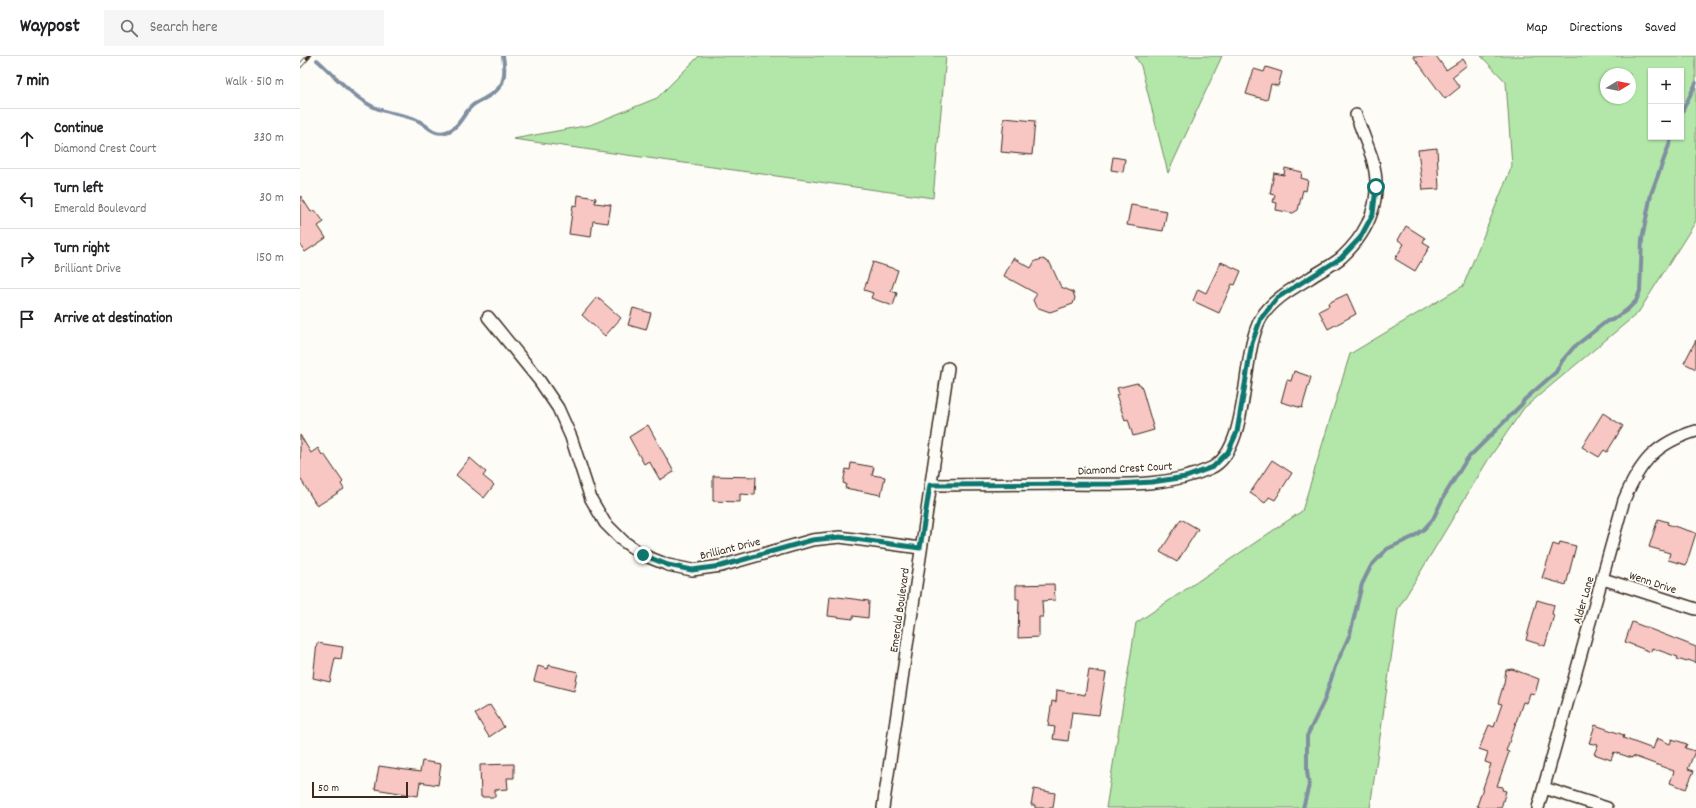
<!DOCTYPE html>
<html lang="en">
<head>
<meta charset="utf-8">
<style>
  :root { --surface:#fff; --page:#f6f6f6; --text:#202124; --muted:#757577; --line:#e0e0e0 }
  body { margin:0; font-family:Dekko,sans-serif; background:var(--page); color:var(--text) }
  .controls { position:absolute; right:12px; top:12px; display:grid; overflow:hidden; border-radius:0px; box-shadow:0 1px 3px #0004 }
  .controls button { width:36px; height:36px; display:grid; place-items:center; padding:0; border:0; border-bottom:1px solid var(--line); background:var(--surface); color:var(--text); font:20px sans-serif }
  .compass { position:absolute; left:1300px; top:12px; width:36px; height:36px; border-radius:50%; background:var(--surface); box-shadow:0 1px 3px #0004; rotate:80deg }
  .scale { position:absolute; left:12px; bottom:10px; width:96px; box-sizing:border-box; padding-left:4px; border:2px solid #3b2a1e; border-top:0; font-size:11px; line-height:14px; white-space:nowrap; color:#3b2a1e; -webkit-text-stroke:3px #fdfcf7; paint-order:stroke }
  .stop { position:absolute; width:12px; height:12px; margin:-9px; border:3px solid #0f766e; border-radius:50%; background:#fff }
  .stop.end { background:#0f766e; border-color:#fff; box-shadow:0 1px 4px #0008 }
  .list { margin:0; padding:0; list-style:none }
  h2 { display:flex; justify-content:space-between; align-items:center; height:52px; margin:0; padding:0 16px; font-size:17px }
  h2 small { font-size:13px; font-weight:400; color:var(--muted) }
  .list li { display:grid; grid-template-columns:26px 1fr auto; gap:12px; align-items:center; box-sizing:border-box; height:60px; padding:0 16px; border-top:1px solid var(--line) }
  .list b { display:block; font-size:15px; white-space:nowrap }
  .list p { margin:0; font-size:13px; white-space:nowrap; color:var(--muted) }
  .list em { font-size:13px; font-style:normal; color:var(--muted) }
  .icon { flex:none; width:22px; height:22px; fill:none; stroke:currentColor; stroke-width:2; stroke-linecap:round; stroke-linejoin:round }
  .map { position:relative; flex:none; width:1396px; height:752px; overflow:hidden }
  header { display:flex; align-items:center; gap:24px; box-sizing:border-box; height:56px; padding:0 20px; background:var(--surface); border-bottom:1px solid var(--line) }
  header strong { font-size:19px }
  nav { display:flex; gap:22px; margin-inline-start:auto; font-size:14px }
  .search { width:280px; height:36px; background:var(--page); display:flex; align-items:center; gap:10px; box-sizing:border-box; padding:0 14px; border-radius:0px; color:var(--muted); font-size:15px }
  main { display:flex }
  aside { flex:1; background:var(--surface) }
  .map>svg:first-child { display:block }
  .green { fill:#b2e7a9; stroke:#768864; fill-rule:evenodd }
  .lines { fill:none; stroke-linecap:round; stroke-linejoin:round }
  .stream { stroke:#808fa0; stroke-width:4 }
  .building { fill:#f8c7c4; stroke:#3b2a1e }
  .street-casing { stroke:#3b2a1e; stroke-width:14 }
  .street { stroke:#fdfcf7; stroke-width:11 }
  .rail-casing { stroke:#3b2a1e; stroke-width:4.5 }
  .rail { stroke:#fdfcf7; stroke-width:3; stroke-dasharray:9; stroke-linecap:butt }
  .route { stroke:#0f766e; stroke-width:5 }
  .labels { text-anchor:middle; stroke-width:3.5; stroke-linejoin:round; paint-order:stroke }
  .street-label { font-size:12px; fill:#3b2a1e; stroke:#fdfcf7 }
</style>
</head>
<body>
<header>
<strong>Waypost</strong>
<div class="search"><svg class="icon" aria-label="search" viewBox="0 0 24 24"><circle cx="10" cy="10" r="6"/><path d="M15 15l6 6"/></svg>Search here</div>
<nav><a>Map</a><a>Directions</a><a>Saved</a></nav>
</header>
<main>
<aside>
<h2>7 min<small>Walk · 510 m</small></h2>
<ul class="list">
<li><svg class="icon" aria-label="ahead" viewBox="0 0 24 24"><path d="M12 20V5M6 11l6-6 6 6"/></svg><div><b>Continue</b><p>Diamond Crest Court</p></div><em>330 m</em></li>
<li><svg class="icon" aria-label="left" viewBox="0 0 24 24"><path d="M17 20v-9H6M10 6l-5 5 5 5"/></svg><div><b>Turn left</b><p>Emerald Boulevard</p></div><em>30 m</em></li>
<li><svg class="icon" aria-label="right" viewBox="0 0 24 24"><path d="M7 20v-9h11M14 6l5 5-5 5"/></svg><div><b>Turn right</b><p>Brilliant Drive</p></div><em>150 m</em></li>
<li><svg class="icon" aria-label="arrive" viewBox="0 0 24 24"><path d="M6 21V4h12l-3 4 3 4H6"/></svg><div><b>Arrive at destination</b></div></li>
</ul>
</aside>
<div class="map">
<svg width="1396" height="752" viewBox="0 0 1396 752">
  <rect width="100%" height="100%" fill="#fdfcf7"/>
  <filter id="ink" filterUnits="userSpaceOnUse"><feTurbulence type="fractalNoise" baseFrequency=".025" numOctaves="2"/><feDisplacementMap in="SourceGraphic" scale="8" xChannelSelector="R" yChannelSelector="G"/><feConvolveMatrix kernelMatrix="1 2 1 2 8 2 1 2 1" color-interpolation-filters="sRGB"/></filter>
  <g filter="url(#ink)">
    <path class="green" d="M 399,0 L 646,0 L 633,142 L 213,83 L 290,69 L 357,42 Z
      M 835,0 L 922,0 L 868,117 L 841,10 Z
      M 1181,0 L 1396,0 L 1396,165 L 1338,257 L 1224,352 L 1188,404 L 1098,553 L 1070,752 L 806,752 L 836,567 L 1002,455 L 1050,298 L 1163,230 L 1212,110 L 1206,26 ZM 1351,15 L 1381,15 L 1381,81 L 1351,81 ZM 1306,18 L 1330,18 L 1330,42 L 1306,42 Z"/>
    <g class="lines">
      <path class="stream" d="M 17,4 C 33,18 56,44 76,52 C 89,58 104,58 117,64 C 127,69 134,80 146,76 C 161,72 164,53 176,47 C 200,35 208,29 203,0
        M 1381,58 L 1396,27
        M 1003,752 L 1009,729 L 1007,715 L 1007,680 L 1024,645 L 1035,611 L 1050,578 L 1062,528 L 1071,510 L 1087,493 L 1113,481 L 1124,473 L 1133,463 L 1144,440 L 1167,403 L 1222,348 L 1224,344 L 1256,316 L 1262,305 L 1274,291 L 1307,265 L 1312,264 L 1327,254 L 1336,245 L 1340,235 L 1342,183 L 1351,138 L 1372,81"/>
    </g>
    <path class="building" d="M 1113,0 L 1136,0 L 1146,14 L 1163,3 L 1167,9 L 1152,21 L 1160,31 L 1145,43 Z
      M 966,11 L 982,16 L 978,30 L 971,28 L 967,44 L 946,38 L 954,13 L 964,16 Z
      M 704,62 L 735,65 L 732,99 L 701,96 Z
      M 1137,92 L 1139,133 L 1123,134 L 1118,94 Z
      M 813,101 L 825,103 L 823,116 L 811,114 Z
      M 985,112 L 1002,116 L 1001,122 L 1008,124 L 1006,135 L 1003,134 L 998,154 L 993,157 L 976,154 L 977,147 L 973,146 L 975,139 L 970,138 L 974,117 L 984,119 Z
      M 0,139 L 11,156 L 15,154 L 24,166 L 18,170 L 26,182 L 5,196 L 0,188 Z
      M 278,139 L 296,142 L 295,147 L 311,149 L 308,167 L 293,165 L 291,181 L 269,178 L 273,149 L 277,150 Z
      M 831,149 L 867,155 L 863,175 L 827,169 Z
      M 1106,170 L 1125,182 L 1123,186 L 1130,190 L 1115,215 L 1095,203 L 1104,188 L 1098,184 Z
      M 713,202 L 731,212 L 735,205 L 743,203 L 750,207 L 761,231 L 773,236 L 775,242 L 773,248 L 750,256 L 736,251 L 733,244 L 737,238 L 704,220 Z
      M 573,206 L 598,214 L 591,235 L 597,237 L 593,250 L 571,242 L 573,237 L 564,234 Z
      M 921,206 L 941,215 L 935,229 L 932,228 L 919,257 L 893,245 L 898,233 L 906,237 Z
      M 1047,238 L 1056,258 L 1028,273 L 1019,255 L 1029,250 L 1028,247 Z
      M 297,241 L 321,262 L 305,280 L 282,259 Z
      M 333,252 L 351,257 L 346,274 L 328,269 Z
      M 1396,284 L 1396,313 L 1384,307 Z
      M 994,315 L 1011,321 L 1002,352 L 981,346 L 987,324 L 991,325 Z
      M 837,327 L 841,329 L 854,374 L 833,380 L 828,363 L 825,364 L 816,339 L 819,338 L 817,332 Z
      M 1303,357 L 1323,370 L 1307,396 L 1304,394 L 1299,401 L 1282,391 Z
      M 348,369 L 374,416 L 360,424 L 349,405 L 344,408 L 329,381 Z
      M 0,379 L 11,397 L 18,392 L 22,399 L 24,398 L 43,426 L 41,428 L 44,433 L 17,450 L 0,422 Z
      M 170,402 L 186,416 L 183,420 L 194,429 L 184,442 L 156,419 Z
      M 972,404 L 992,417 L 975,444 L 969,441 L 965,447 L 950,437 Z
      M 551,407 L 574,411 L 572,419 L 585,421 L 581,439 L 545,432 L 546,428 L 543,427 L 546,413 L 550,414 Z
      M 413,420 L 456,421 L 455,439 L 440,438 L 440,446 L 413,445 Z
      M 881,463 L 898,473 L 877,506 L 860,496 Z
      M 1358,463 L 1368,466 L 1367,468 L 1396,477 L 1386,509 L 1368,504 L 1370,497 L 1349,491 Z
      M 1260,486 L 1276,490 L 1266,529 L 1242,522 L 1253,488 L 1259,490 Z
      M 754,528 L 755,544 L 742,545 L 743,561 L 739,561 L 739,581 L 718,582 L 719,543 L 716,543 L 716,529 Z
      M 530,540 L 569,545 L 568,562 L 553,560 L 553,563 L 528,560 Z
      M 1237,544 L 1254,549 L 1252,558 L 1254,559 L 1245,590 L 1226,584 Z
      M 1332,566 L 1396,591 L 1396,607 L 1388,604 L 1387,606 L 1377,603 L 1378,601 L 1352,592 L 1351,596 L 1325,586 Z
      M 17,587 L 43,591 L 41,603 L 35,602 L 30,626 L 13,622 Z
      M 249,609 L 278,616 L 274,635 L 234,625 L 238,610 L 248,613 Z
      M 1212,613 L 1239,623 L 1235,638 L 1230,637 L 1227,647 L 1223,646 L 1206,695 L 1209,696 L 1197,730 L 1203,731 L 1202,734 L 1206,735 L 1201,752 L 1178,752 L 1179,750 L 1177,750 L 1191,708 L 1185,706 L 1188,696 L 1179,693 L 1189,669 L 1194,671 L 1202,648 L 1198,647 L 1204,627 L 1206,614 Z
      M 789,614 L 806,617 L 799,659 L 772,656 L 768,685 L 753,683 L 755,671 L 748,670 L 752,645 L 756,646 L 757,634 L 785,639 Z
      M 190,649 L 204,671 L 189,681 L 175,658 Z
      M 1295,669 L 1324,679 L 1323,682 L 1353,693 L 1357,682 L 1370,688 L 1372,683 L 1387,688 L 1385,692 L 1395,695 L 1388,713 L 1394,715 L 1386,733 L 1370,727 L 1374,715 L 1333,700 L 1332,702 L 1314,696 L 1311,704 L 1294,698 L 1298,689 L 1289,687 Z
      M 122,705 L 141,708 L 138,729 L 120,726 L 118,740 L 75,733 L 79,710 L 120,716 Z
      M 212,708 L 214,708 L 214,722 L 207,722 L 208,733 L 195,734 L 195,741 L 181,741 L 180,709 Z
      M 734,733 L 755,737 L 753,752 L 735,752 L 735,749 L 731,749 Z"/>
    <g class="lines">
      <defs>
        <path id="street" d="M 188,261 L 239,324 L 258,352 L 271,381 L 291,443 L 305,467 L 323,485 L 343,499 L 368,509 L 392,514 L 421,510 L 512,484 L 540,481 L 620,492
          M 630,429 C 676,429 722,428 768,428 C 815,428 867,432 911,412 C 951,393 940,298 961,262 C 973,243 992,233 1010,222 C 1020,215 1033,209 1042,201 C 1071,174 1083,140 1072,102 C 1067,87 1061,73 1056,59
          M 1303,523 L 1396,553
          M 1244,732 L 1307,752
          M 583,752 L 648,312
          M 1238,752 L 1324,444 C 1340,406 1356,387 1396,375"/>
      </defs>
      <use href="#street" class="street-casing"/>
      <use href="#street" class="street"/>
      <defs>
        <path id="rail" d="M 0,10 L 9,0"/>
      </defs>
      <use href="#rail" class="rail-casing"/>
      <use href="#rail" class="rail"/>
    </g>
  </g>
  <g class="lines" filter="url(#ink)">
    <path class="route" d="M 343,499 L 368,509 L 392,514 L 421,510 L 512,484 L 540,481 L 620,492 L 630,429 L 817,428 L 852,426 L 886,421 L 913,411 L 928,396 L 937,376 L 952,287 L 961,262 L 977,242 L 1041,202 L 1060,182 L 1073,158 L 1076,131"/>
  </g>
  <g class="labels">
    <g class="street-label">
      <text transform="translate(825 412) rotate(-3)" y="4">Diamond Crest Court</text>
      <text transform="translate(430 492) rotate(-14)" y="4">Brilliant Drive</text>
      <text transform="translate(1353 526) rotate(18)" y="4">Wenn Drive</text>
      <text transform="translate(1283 544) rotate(-74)" y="4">Alder Lane</text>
      <text transform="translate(599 554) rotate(-82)" y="4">Emerald Boulevard</text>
    </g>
  </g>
</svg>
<div class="controls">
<button>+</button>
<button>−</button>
</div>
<svg class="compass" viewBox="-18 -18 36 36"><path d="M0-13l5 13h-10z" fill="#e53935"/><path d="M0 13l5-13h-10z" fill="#757577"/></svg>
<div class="scale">50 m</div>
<div class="stop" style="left:1076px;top:131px"></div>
<div class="stop end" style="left:343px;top:499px"></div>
</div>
</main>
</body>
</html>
